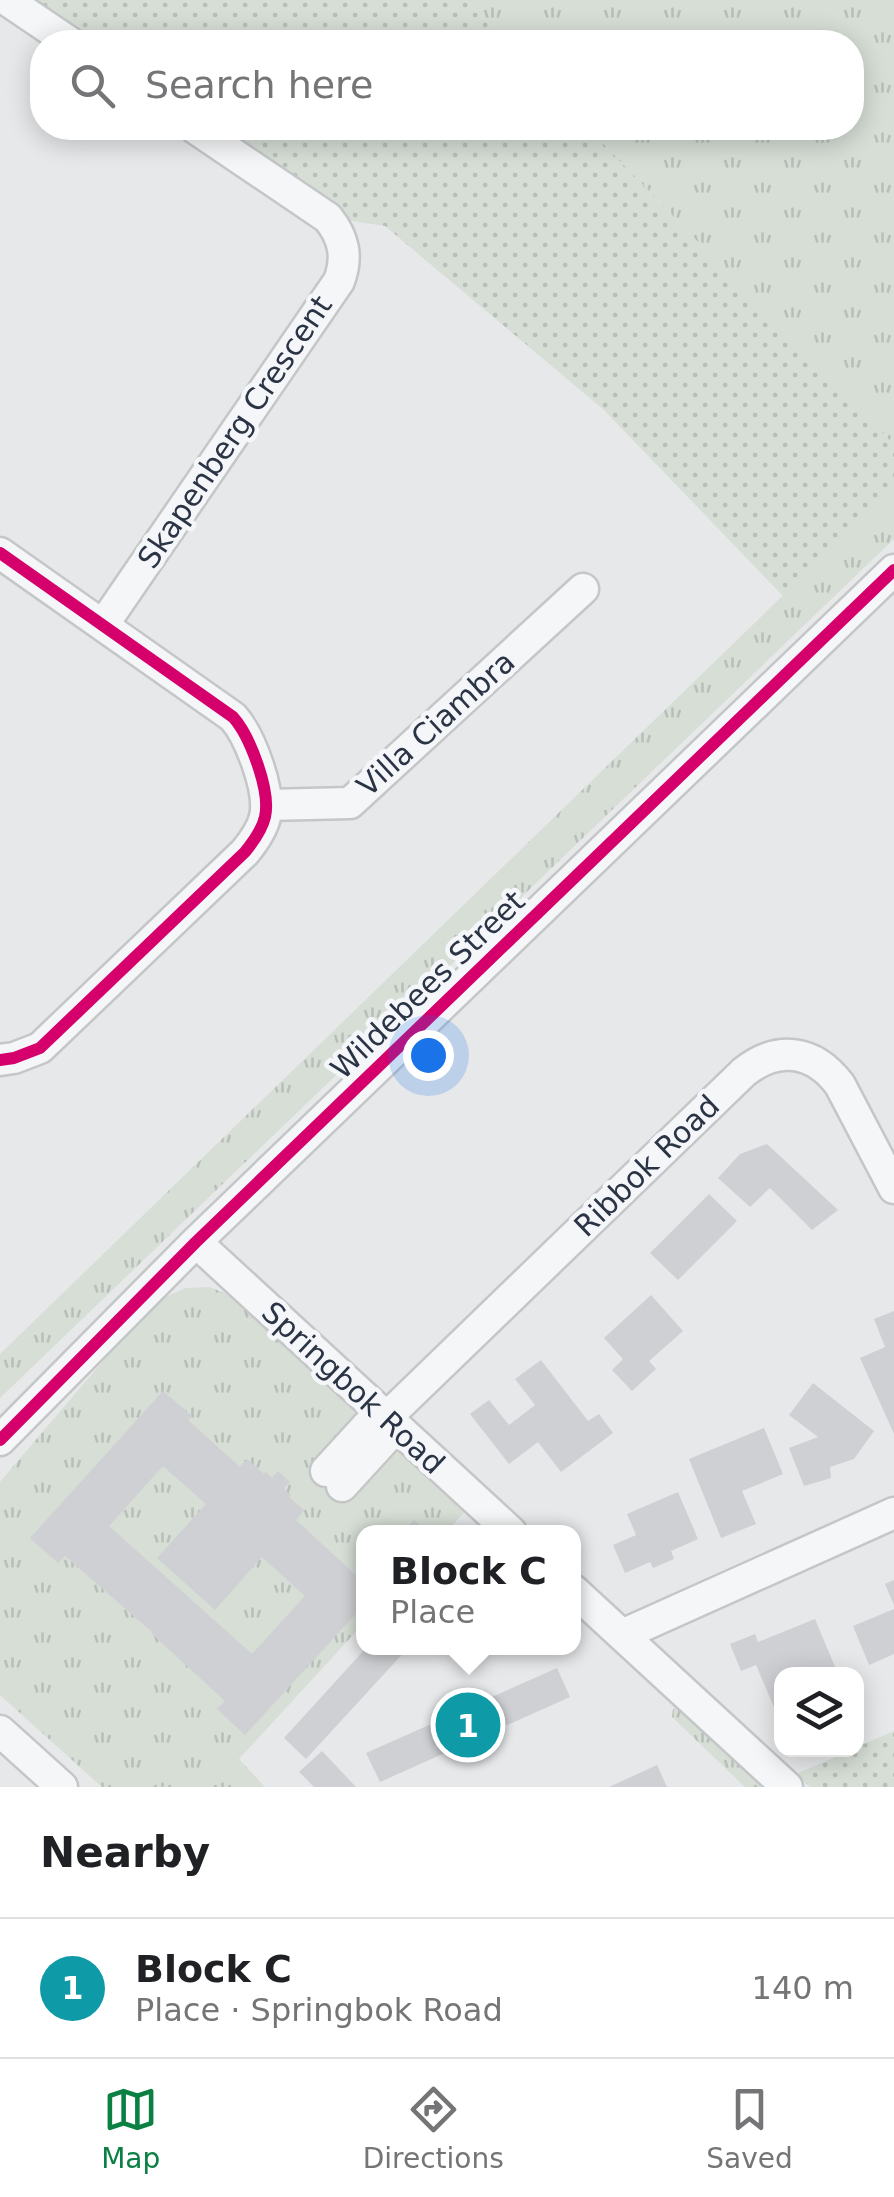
<!DOCTYPE html>
<html lang="en">
<head>
<meta charset="utf-8">
<style>
  :root { --surface:#fff; --page:#f6f6f6; --text:#202124; --muted:#757577; --line:#e0e0e0; --accent:#0b8043 }
  body { margin:0; font-family:"DejaVu Sans",sans-serif; background:var(--page); color:var(--text) }
  .controls { position:absolute; right:30px; bottom:30px; display:grid; overflow:hidden; border-radius:20px; box-shadow:0 5px 25px #0003 }
  .controls button { width:90px; height:90px; display:grid; place-items:center; padding:0; border:0; border-bottom:2px solid var(--line); background:var(--surface); color:var(--text); font:50px sans-serif }
  .you { position:absolute; left:428px; top:1055px; width:35px; height:35px; margin:-25px; border:8px solid #fff; border-radius:50%; background:#1a73e8; box-shadow:0 0 0 15px #1a73e833 }
  .badge { display:grid; place-items:center; width:65px; height:65px; border-radius:50%; background:var(--accent); color:#fff; font-size:32px; font-weight:700 }
  .pin { position:absolute; translate:-50% -50%; border:5px solid #fff; box-shadow:0 2px 10px #0006 }
  .popup { position:absolute; left:356px; top:1525px; width:225px; height:130px; box-sizing:border-box; display:grid; place-content:center; border-radius:20px; background:var(--surface); filter:drop-shadow(0 2px 8px #0005); font-size:32px; white-space:nowrap; color:var(--muted) }
  .popup b { font-size:38px; color:var(--text) }
  .popup::after { content:''; position:absolute; left:50%; top:100%; margin-left:-20px; border:20px solid transparent; border-top-color:var(--surface) }
  .list { margin:0; padding:0; list-style:none }
  h2 { display:flex; justify-content:space-between; align-items:center; height:130px; margin:0; padding:0 40px; font-size:42px }
  h2 small { font-size:32px; font-weight:400; color:var(--muted) }
  .list li { display:grid; grid-template-columns:65px 1fr auto; gap:30px; align-items:center; box-sizing:border-box; height:140px; padding:0 40px; border-top:2px solid var(--line) }
  .list b { display:block; font-size:38px; white-space:nowrap }
  .list p { margin:0; font-size:32px; white-space:nowrap; color:var(--muted) }
  .list em { font-size:32px; font-style:normal; color:var(--muted) }
  .icon { flex:none; width:55px; height:55px; fill:none; stroke:currentColor; stroke-width:2; stroke-linecap:round; stroke-linejoin:round }
  .map { position:relative; flex:none; width:894px; height:1787px; overflow:hidden }
  .search { position:absolute; background:var(--surface); box-shadow:0 5px 25px #0003; left:30px; right:30px; top:30px; height:110px; display:flex; align-items:center; gap:25px; box-sizing:border-box; padding:0 35px; border-radius:40px; color:var(--muted); font-size:38px }
  .sheet { height:270px; background:var(--surface) }
  nav { display:flex; justify-content:space-around; align-items:center; box-sizing:border-box; height:140px; border-top:2px solid var(--line); background:var(--surface); font-size:28px; color:var(--muted) }
  nav a { display:grid; justify-items:center; gap:5px }
  nav .on { color:var(--accent) }
  .map>svg:first-child { display:block }
  .grass { fill:url(#grass-tufts) }
  .park { fill:url(#park-dots) }
  .building { fill:#ced0d3; fill-rule:evenodd }
  .lines { fill:none; stroke-linecap:round; stroke-linejoin:round }
  .minor-casing { stroke:#c4c6c8; stroke-width:35 }
  .minor { stroke:#f5f6f7; stroke-width:30 }
  .cycleway-casing { stroke:#f4f6f9; stroke-width:19 }
  .cycleway { stroke:#d6006c; stroke-width:12 }
  .labels { text-anchor:middle; stroke-width:9; stroke-linejoin:round; paint-order:stroke }
  .street-label { font-size:30px; fill:#2b3445; stroke:#f4f6f9 }
</style>
</head>
<body>
<div class="map">
<svg width="894" height="1787" viewBox="0 0 894 1787">
  <defs>
    <pattern id="grass-tufts" width="24" height="20" patternUnits="userSpaceOnUse" patternTransform="scale(2.5)"><rect width="24" height="20" fill="#d6ded6"/><path d="M3 7l-1-3M5 7V3M7 7l1-3M15 17l-1-3M17 17v-4M19 17l1-3" fill="none" stroke="#b8bfb9"/></pattern>
    <pattern id="park-dots" width="8" height="8" patternUnits="userSpaceOnUse" patternTransform="scale(2.5)"><rect width="8" height="8" fill="#d6ded6"/><path d="M2 2h.1M6 6h.1" fill="none" stroke="#b8bfb9" stroke-width="1.8" stroke-linecap="round"/></pattern>
  </defs>
  <rect width="100%" height="100%" fill="#e6e8ea"/>
  <path class="grass" d="M 465,0 L 894,0 L 894,445 L 588,128 L 852,128 L 852,42 L 506,42 Z
    M 894,488 L 894,539 L 0,1398 L 0,1354 Z
    M 209,1287 L 230,1295 L 465,1511 L 447,1532 L 363,1532 L 363,1624 L 239,1759 L 265,1787 L 102,1787 L 0,1695 L 0,1482 L 120,1341 L 165,1297 L 186,1288 Z
    M 678,1707 L 683,1708 L 770,1787 L 745,1787 L 672,1717 L 673,1709 Z"/>
  <path class="park" d="M 33,0 L 465,0 L 506,42 L 95,42 Z
    M 219,128 L 588,128 L 894,445 L 894,488 L 783,596 L 604,410 L 385,226 L 346,220 Z
    M 894,1731 L 894,1787 L 810,1787 L 796,1774 L 852,1750 L 856,1750 L 857,1747 Z"/>
  <path class="building" d="M 767,1144 L 838,1210 L 812,1230 L 770,1188 L 750,1207 L 718,1178 L 740,1154 Z
    M 709,1194 L 737,1221 L 678,1280 L 650,1253 Z
    M 651,1295 L 683,1331 L 649,1361 L 656,1369 L 632,1391 L 612,1370 L 623,1359 L 604,1338 Z
    M 894,1311 L 894,1434 L 860,1358 L 885,1347 L 874,1319 Z
    M 541,1360 L 588,1421 L 599,1414 L 613,1433 L 561,1472 L 538,1442 L 509,1464 L 470,1414 L 489,1400 L 509,1425 L 535,1405 L 515,1379 Z
    M 813,1383 L 874,1431 L 854,1459 L 830,1467 L 831,1478 L 804,1486 L 789,1448 L 818,1437 L 789,1415 Z
    M 163,1391 L 192,1416 L 188,1420 L 240,1467 L 247,1459 L 264,1474 L 266,1472 L 272,1478 L 278,1471 L 290,1482 L 283,1488 L 291,1495 L 289,1497 L 304,1510 L 296,1520 L 360,1579 L 363,1576 L 363,1606 L 245,1735 L 217,1709 L 225,1701 L 151,1633 L 152,1632 L 65,1556 L 58,1563 L 30,1538 ZM 163,1466 L 206,1504 L 157,1558 L 215,1610 L 262,1557 L 305,1596 L 252,1654 L 109,1526 Z
    M 764,1428 L 783,1474 L 742,1491 L 756,1524 L 721,1538 L 689,1459 Z
    M 678,1492 L 698,1539 L 671,1551 L 674,1559 L 653,1568 L 650,1562 L 625,1573 L 613,1545 L 636,1535 L 627,1514 Z
    M 414,1520 L 428,1532 L 402,1532 Z
    M 894,1580 L 894,1605 L 885,1584 Z
    M 894,1609 L 894,1654 L 869,1665 L 853,1626 Z
    M 815,1619 L 838,1674 L 782,1674 L 782,1712 L 777,1714 L 756,1665 L 741,1671 L 730,1644 L 755,1634 L 758,1642 Z
    M 366,1648 L 408,1648 L 306,1759 L 284,1738 Z
    M 557,1668 L 570,1697 L 380,1782 L 366,1753 Z
    M 322,1751 L 356,1787 L 314,1787 L 299,1772 Z
    M 657,1765 L 667,1787 L 609,1787 Z"/>
  <g class="lines">
    <defs>
      <path id="minor" d="M 7,0 L 69,42
        M 0,553 L 233,717 C 250,736 271,791 265,817 C 262,830 254,841 245,852 L 40,1048 L 14,1058 L 0,1060
        M 103,625 L 339,281 C 348,257 344,238 328,218 L 195,128
        M 267,805 L 350,803 L 583,589
        M 196,1242 L 511,1532
        M 386,1418 L 744,1072 C 778,1045 814,1050 840,1085 L 894,1188
        M 0,1440 L 196,1242 L 894,570
        M 326,1471 L 380,1412
        M 342,1486 L 396,1427
        M 573,1590 L 787,1787
        M 622,1635 L 894,1513
        M 0,1731 L 62,1787"/>
    </defs>
    <use href="#minor" class="minor-casing"/>
    <use href="#minor" class="minor"/>
    <defs>
      <path id="cycleway" d="M 0,553 L 233,717 C 250,736 271,791 265,817 C 262,830 254,841 245,852 L 40,1048 L 14,1058 L 0,1060
        M 0,1440 L 196,1242 L 894,570"/>
    </defs>
    <use href="#cycleway" class="cycleway-casing"/>
    <use href="#cycleway" class="cycleway"/>
  </g>
  <g class="labels">
    <g class="street-label">
      <text transform="translate(235 432) rotate(-56)" y="10">Skapenberg Crescent</text>
      <text transform="translate(436 724) rotate(-42)" y="10">Villa Ciambra</text>
      <text transform="translate(428 985) rotate(-44)" y="10">Wildebees Street</text>
      <text transform="translate(647 1166) rotate(-44)" y="10">Ribbok Road</text>
      <text transform="translate(353 1388) rotate(43)" y="10">Springbok Road</text>
    </g>
  </g>
</svg>
<div class="controls">
<button><svg class="icon" aria-label="layers" viewBox="0 0 24 24"><path d="M12 4l9 5-9 5-9-5zM3 14l9 5 9-5"/></svg></button>
</div>
<div class="you"></div>
<div class="pin badge" style="left:468px;top:1725px;background:#0f9aa8">1</div>
<div class="popup"><b>Block C</b>Place</div>
<div class="search"><svg class="icon" aria-label="search" viewBox="0 0 24 24"><circle cx="10" cy="10" r="6"/><path d="M15 15l6 6"/></svg>Search here</div>
</div>
<section class="sheet">
<h2>Nearby<small></small></h2>
<ul class="list">
<li><span class="badge" style="background:#0f9aa8">1</span><div><b>Block C</b><p>Place · Springbok Road</p></div><em>140 m</em></li>
</ul>
</section>
<nav>
<a class="on"><svg class="icon" aria-label="map" viewBox="0 0 24 24"><path d="M3 6l6-2 6 2 6-2v14l-6 2-6-2-6 2zM9 4v14M15 6v14"/></svg>Map</a>
<a><svg class="icon" aria-label="directions" viewBox="0 0 24 24"><path d="M12 3l9 9-9 9-9-9zM9 14v-3h6M13 9l2 2-2 2"/></svg>Directions</a>
<a><svg class="icon" aria-label="saved" viewBox="0 0 24 24"><path d="M7 4h10v16l-5-4-5 4z"/></svg>Saved</a>
</nav>
</body>
</html>
